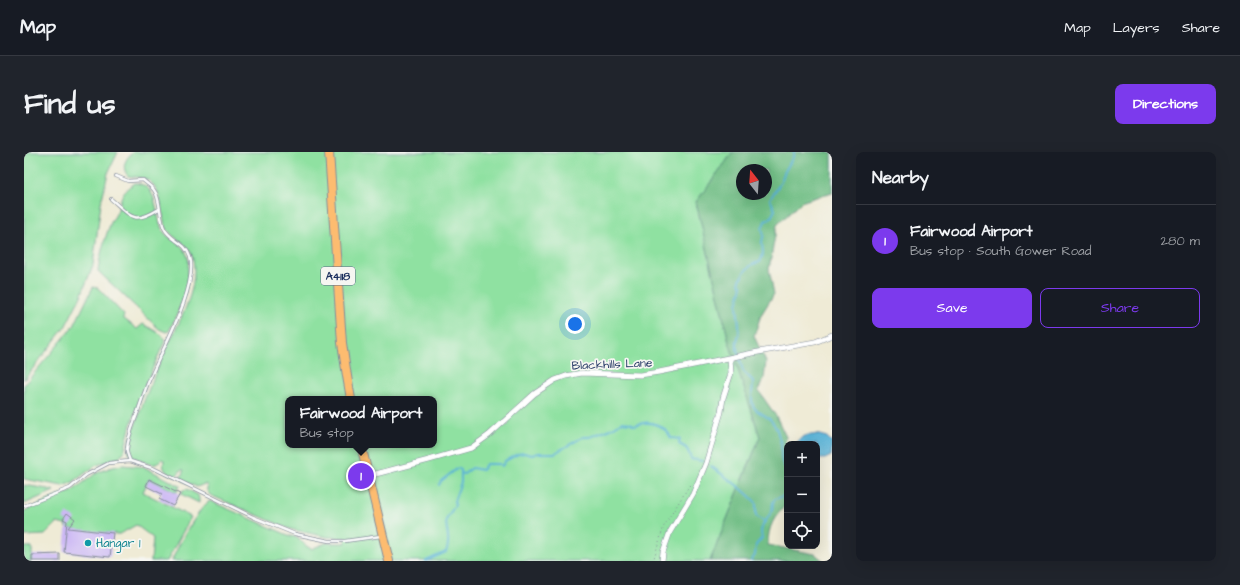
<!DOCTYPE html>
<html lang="en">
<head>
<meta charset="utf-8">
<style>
  :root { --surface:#171b24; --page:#20242c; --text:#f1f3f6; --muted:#9ea1a6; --line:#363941; --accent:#7c3aed }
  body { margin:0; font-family:"Architects Daughter",sans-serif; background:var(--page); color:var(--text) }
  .controls { position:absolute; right:12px; bottom:12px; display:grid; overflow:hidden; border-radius:8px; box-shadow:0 4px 16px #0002 }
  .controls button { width:36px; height:36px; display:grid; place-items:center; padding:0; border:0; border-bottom:1px solid var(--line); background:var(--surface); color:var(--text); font:20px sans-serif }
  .compass { position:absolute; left:712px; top:12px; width:36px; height:36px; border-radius:50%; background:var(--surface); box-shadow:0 4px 16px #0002; rotate:343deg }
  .you { position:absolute; left:551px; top:172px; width:14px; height:14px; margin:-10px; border:3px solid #fff; border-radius:50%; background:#1a73e8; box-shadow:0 0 0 6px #1a73e833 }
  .badge { display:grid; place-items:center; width:26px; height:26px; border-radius:50%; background:var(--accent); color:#fff; font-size:13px; font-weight:700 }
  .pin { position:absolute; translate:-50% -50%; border:2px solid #fff; box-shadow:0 1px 4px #0006 }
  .popup { position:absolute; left:261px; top:244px; width:152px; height:52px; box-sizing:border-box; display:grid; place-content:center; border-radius:8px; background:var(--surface); filter:drop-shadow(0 1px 3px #0005); font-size:13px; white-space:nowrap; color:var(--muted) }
  .popup b { font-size:15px; color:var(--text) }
  .popup::after { content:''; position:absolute; left:50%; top:100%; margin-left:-8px; border:8px solid transparent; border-top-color:var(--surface) }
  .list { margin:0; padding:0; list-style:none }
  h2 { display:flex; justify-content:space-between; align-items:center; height:52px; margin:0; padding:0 16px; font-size:17px }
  h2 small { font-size:13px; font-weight:400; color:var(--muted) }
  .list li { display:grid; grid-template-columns:26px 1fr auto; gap:12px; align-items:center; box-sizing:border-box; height:72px; padding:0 16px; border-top:1px solid var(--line) }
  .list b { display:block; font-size:15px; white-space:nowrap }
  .list p { margin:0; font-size:13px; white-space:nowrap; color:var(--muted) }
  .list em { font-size:13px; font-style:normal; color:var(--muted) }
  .actions { display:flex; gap:8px; padding:12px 16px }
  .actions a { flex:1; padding:9px 0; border:1px solid var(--accent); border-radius:8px; text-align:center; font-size:14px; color:var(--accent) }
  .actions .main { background:var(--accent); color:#fff }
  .icon { flex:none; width:22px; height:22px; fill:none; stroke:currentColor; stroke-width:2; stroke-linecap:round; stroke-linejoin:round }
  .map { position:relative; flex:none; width:808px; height:409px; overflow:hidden; border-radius:8px }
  header { display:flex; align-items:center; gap:24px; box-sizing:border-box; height:56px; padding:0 20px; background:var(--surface); border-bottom:1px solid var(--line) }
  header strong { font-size:19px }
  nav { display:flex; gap:22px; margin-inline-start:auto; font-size:14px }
  .intro { display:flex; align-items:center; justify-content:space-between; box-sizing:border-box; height:96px; padding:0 24px }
  h1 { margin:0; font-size:28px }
  .button { padding:10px 18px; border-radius:8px; background:var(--accent); color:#fff; font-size:14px; font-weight:700 }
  main { display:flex; gap:24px; padding:0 24px }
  aside { flex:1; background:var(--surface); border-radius:8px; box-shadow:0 4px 16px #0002 }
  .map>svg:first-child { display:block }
  .green { fill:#8fe1a1; stroke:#558880; fill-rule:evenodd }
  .forest { fill:#73bf87; stroke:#477772; fill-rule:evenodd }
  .water { fill:#5ab3d7; stroke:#3a719a }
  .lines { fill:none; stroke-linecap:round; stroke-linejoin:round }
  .stream { stroke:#5ab3d7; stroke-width:2 }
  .building { fill:#ccb8f4 }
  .lane-casing { stroke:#858d9a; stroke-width:4 }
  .street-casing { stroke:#858d9a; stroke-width:6 }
  .primary-casing { stroke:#858d9a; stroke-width:10 }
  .path { stroke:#858d9a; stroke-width:1; stroke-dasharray:1 3; stroke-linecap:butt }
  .lane { stroke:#fff; stroke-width:2.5 }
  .street { stroke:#fff; stroke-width:5 }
  .primary { stroke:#fdbc70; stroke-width:8 }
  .culture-dot { fill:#0f9aa8; stroke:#f6f6f2; stroke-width:1.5 }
  .labels { text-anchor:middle; stroke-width:3.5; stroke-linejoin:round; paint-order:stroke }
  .shield { fill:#f6f6f2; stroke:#5d6b8a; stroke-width:1 }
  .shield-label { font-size:11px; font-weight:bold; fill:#1b2f5e }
  .street-label { font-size:12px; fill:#1b2f5e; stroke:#f6f6f2 }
  .culture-label { font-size:12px; fill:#0d838f; stroke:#f6f6f2; text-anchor:start }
</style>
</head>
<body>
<header>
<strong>Map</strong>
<nav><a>Map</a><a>Layers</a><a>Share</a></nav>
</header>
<div class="intro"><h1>Find us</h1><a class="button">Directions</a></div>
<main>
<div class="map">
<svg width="808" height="409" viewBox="0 0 808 409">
  <rect width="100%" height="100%" fill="#f6f6f2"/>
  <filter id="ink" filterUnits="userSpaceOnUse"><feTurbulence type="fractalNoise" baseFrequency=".025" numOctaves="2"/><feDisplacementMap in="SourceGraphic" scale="8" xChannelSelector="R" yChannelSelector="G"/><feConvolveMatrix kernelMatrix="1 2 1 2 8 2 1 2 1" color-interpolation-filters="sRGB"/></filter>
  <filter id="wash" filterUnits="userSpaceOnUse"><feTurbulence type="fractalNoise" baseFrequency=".012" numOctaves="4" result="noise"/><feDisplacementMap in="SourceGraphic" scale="16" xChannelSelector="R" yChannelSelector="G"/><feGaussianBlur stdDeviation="0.9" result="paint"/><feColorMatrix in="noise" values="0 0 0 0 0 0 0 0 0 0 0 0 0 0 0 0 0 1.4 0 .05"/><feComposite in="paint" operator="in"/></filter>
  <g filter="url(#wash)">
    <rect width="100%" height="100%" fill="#efebd6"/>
    <path class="green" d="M 3,0 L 94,0 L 84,21 L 77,51 L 69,113 L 57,144 L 41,175 L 0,228 L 0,9 Z
      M 109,0 L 709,0 L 672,50 L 705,190 L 736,285 L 686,409 L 148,409 C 151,398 177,352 186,349 L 264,383 L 274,386 L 281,393 L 287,397 L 302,391 L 322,391 L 321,386 L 303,385 L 266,377 L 186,343 L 183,339 L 183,333 L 180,332 L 173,335 L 158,328 L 157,325 L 160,318 L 157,318 L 152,324 C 142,322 138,318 140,308 L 137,307 C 135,309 135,311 132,312 C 126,314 109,306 105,301 C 104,291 111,273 115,263 C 122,242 131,222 140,201 C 153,173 175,140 169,107 C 166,89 146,88 141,73 C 137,59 138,34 122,27 C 117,25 110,25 104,24 C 97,15 101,7 109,0 ZM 264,247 L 410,247 L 410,293 L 264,293 Z
      M 111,31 C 135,33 130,60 138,77 C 143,88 161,90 164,106 C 165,109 164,114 164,118 C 164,140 155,159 145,179 L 142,180 L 135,177 L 74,119 C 76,104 80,88 86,73 C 87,69 90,66 92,62 C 99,47 94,41 111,31 Z
      M 69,135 L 74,136 L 100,163 L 99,166 L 113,177 L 119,172 L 138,183 L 141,189 L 122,231 L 107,272 L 100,300 L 95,306 L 89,307 L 71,314 L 49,330 L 39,334 L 0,327 L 0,233 L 50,174 Z
      M 98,313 L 120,315 L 156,334 L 149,347 L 152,340 L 125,327 L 119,340 L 167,365 L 143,409 L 127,409 L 129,386 L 112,373 L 96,382 L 92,382 L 42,376 L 41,373 L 33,371 L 21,383 L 0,384 L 0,359 L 36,343 L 47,340 L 71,322 L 85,316 Z
      M 0,333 L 29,338 L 30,339 L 0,352 Z
      M 163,337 L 174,343 L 175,347 L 175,351 L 157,342 L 159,338 Z
      M 0,395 L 8,395 L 8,409 L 0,409 Z"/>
    <path class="forest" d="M 709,0 L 808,0 L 808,40 L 777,50 L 753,73 L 745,117 L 750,142 L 737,163 L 730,184 L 742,210 L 740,227 L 734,238 L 752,264 L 762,285 L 760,303 L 763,305 L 763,352 C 750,365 744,374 744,393 L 791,402 L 800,409 L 686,409 L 736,285 L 705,190 L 672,50 ZM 718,18 L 742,18 L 742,42 L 718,42 Z"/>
    <path class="water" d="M 792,282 L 803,285 L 808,290 L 807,304 L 801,307 L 793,307 L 793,292 L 771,292 C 775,288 780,283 785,283 C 788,283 790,283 792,282 Z"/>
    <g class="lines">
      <path class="stream" d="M 687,314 C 702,326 720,336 732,351 L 732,364 L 741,370
        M 763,314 L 760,314 C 755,307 758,300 757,293 C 756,288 754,282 753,278 C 746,261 734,263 729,254 C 726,246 729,237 729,229 L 719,219 L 713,197 L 713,189 L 715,182 L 715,174 L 713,153 L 718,134 L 715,131 C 718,121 726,111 736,110 C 741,101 738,98 738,90 C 739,84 741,82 738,77 L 741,69 L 746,67 L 751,58 L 746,47 L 757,30 L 760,21 L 769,5 L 770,0
        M 415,333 L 417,329 L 434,316 L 437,318 L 437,321 L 440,322 L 448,316 L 458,318 L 462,312 L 475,312 L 478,314 L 481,309 L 494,302 L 500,301 L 508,303 L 514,301 L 531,301 L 559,285 L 566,285 L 587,277 L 598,270 L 607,271 L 610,273 C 613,273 616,271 619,271 C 630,269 643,276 647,286 L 656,287 L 655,292 C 665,297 663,296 667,307 L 678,309
        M 402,409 L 422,400 C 427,388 422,380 422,368 L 431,353 L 430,349 L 437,330 L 437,321
        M 727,409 L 731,403 L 732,393 L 738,386 C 734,373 744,369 748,358 C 749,355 748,351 750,348 C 753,344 759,347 763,341"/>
    </g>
    <g id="blocks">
      <path class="building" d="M 125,327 L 156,342 L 149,354 L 135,347 L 138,342 L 122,334 Z
        M 43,361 L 51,367 L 44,376 L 89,381 L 86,405 L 40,400 L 43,369 L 39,367 Z
        M 36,402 L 36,409 L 8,409 L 8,403 Z"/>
    </g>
  </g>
  <g filter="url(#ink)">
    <use href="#blocks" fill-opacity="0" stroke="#858d9a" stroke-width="1"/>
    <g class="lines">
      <defs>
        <path id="lane" d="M 92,24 L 104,29 L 119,28 C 122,31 127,34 130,38 C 137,47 135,65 140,76 C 146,89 161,89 166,105 C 174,134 140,194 128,222 C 122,234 118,247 114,259 C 110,271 104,284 103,297 C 102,301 105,305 106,309
          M 87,47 C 108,65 109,73 135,57
          M 0,354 L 46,336 L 62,323 L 85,311 L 106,309 L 131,317 L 229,365 L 271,382 L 305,389 L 321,389 L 357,384"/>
        <path id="street" d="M 344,324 L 405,308 L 447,296 L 465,283 L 510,242 L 531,228 L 542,224 L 558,221 L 616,223 L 635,220 L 729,201 L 791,190 L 808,183
          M 638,409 L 639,400 L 646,380 L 669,342 L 682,311 L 697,260 L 699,246 L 707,221 L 706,206"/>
        <path id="primary" d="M 305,0 L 318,191 L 323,224 L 327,247
          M 337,293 L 365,409"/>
      </defs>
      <use href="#lane" class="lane-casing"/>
      <use href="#street" class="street-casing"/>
      <use href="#primary" class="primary-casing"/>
      <path class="path" d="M 629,409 L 640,374 L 667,331"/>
      <use href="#lane" class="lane"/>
      <use href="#street" class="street"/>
      <use href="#primary" class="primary"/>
    </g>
  </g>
  <circle class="culture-dot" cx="64" cy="391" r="4"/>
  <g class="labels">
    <rect class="shield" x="297" y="115" width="34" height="18" rx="3"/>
    <g class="shield-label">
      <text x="314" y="128">A4118</text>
    </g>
    <g class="street-label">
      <text transform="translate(588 212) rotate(-2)" y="4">Blackhills Lane</text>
    </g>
    <g class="culture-label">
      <text x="72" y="395">Hangar 1</text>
    </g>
  </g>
</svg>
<div class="controls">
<button>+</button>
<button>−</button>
<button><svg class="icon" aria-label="locate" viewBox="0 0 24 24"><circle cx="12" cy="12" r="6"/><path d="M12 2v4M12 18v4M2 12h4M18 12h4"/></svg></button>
</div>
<svg class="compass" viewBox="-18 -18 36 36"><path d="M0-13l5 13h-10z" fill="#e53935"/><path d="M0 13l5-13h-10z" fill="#9ea1a6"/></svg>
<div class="you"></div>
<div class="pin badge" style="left:337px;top:324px">1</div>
<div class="popup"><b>Fairwood Airport</b>Bus stop</div>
</div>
<aside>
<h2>Nearby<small></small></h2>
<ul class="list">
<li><span class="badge">1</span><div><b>Fairwood Airport</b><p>Bus stop · South Gower Road</p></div><em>280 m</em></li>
</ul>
<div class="actions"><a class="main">Save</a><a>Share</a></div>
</aside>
</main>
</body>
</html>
